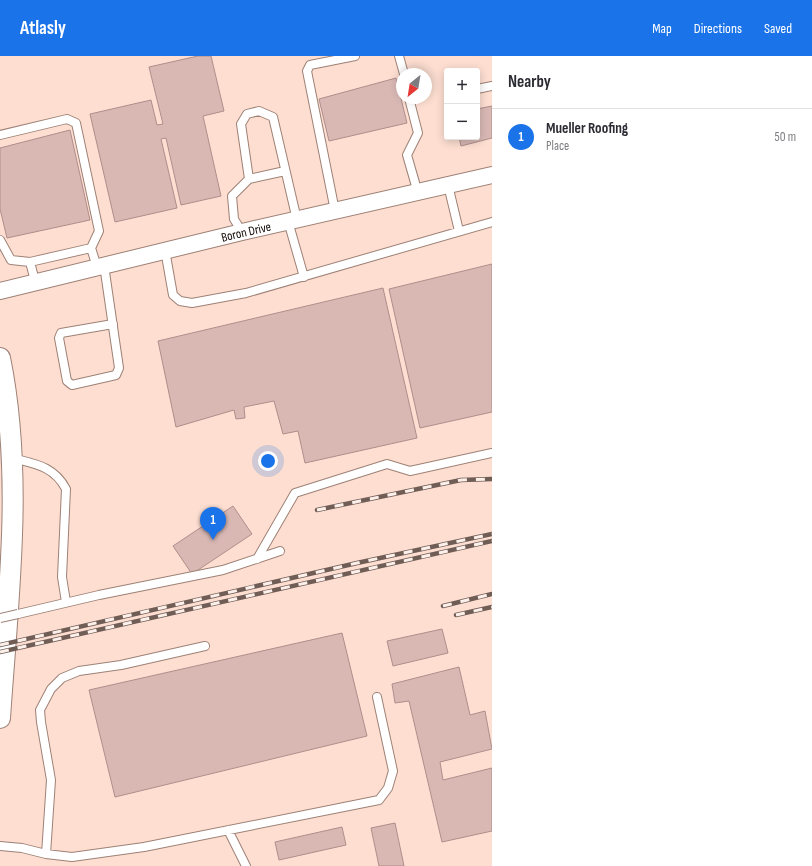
<!DOCTYPE html>
<html lang="en">
<head>
<meta charset="utf-8">
<style>
  :root { --surface:#fff; --page:#f7f7f7; --text:#2b2b33; --muted:#7c7c81; --line:#e1e1e2; --accent:#1a73e8 }
  body { margin:0; font-family:"Sofia Sans Condensed",sans-serif; background:var(--page); color:var(--text) }
  .controls { position:absolute; right:12px; top:12px; display:grid; overflow:hidden; border-radius:4px; box-shadow:0 2px 10px #0003 }
  .controls button { width:36px; height:36px; display:grid; place-items:center; padding:0; border:0; border-bottom:1px solid var(--line); background:var(--surface); color:var(--text); font:20px sans-serif }
  .compass { position:absolute; left:396px; top:12px; width:36px; height:36px; border-radius:50%; background:var(--surface); box-shadow:0 2px 10px #0003; rotate:210deg }
  .you { position:absolute; left:268px; top:405px; width:14px; height:14px; margin:-10px; border:3px solid #fff; border-radius:50%; background:#1a73e8; box-shadow:0 0 0 6px #1a73e833 }
  .badge { display:grid; place-items:center; width:26px; height:26px; border-radius:50%; background:var(--accent); color:#fff; font-size:13px; font-weight:700 }
  .pin { position:absolute; translate:-50% -33px; filter:drop-shadow(0 1px 2px #0008) }
  .pin::after { content:''; position:absolute; top:21px; width:14px; height:12px; background:inherit; clip-path:polygon(0 0,100% 0,50% 100%) }
  .list { margin:0; padding:0; list-style:none }
  h2 { display:flex; justify-content:space-between; align-items:center; height:52px; margin:0; padding:0 16px; font-size:17px }
  h2 small { font-size:13px; font-weight:400; color:var(--muted) }
  .list li { display:grid; grid-template-columns:26px 1fr auto; gap:12px; align-items:center; box-sizing:border-box; height:56px; padding:0 16px; border-top:1px solid var(--line) }
  .list b { display:block; font-size:15px; white-space:nowrap }
  .list p { margin:0; font-size:13px; white-space:nowrap; color:var(--muted) }
  .list em { font-size:13px; font-style:normal; color:var(--muted) }
  .map { position:relative; flex:none; width:492px; height:810px; overflow:hidden }
  header { display:flex; align-items:center; gap:24px; box-sizing:border-box; height:56px; padding:0 20px; background:var(--accent); color:#fff }
  header strong { font-size:19px }
  nav { display:flex; gap:22px; margin-inline-start:auto; font-size:14px }
  main { display:flex }
  aside { flex:1; background:var(--surface) }
  .map>svg:first-child { display:block }
  .building { fill:#d9b8b4; stroke:#ae8e8b }
  .lines { fill:none; stroke-linecap:round; stroke-linejoin:round }
  .service-casing { stroke:#9e8176; stroke-width:10 }
  .minor-casing { stroke:#9e8176; stroke-width:18 }
  .tertiary-casing { stroke:#9e8176; stroke-width:22 }
  .service { stroke:#fff; stroke-width:8 }
  .minor { stroke:#fff; stroke-width:16 }
  .tertiary { stroke:#fff; stroke-width:20 }
  .rail-casing { stroke:#6f5d56; stroke-width:4.5 }
  .rail { stroke:#fdf0eb; stroke-width:3; stroke-dasharray:9; stroke-linecap:butt }
  .service-bridge-casing { stroke:#9e8176; stroke-width:10; stroke-linecap:butt }
  .service-bridge { stroke:#fff; stroke-width:8 }
  .labels { text-anchor:middle; stroke-width:3.5; stroke-linejoin:round; paint-order:stroke }
  .street-label { font-size:13px; fill:#130a06; stroke:#fdf0eb }
</style>
</head>
<body>
<header>
<strong>Atlasly</strong>
<nav><a>Map</a><a>Directions</a><a>Saved</a></nav>
</header>
<main>
<div class="map">
<svg width="492" height="810" viewBox="0 0 492 810">
  <rect width="100%" height="100%" fill="#fdded1"/>
  <path class="building" d="M 198,0 L 211,0 L 224,55 L 203,60 L 221,140 L 181,149 L 166,82 L 161,83 L 177,152 L 115,166 L 90,58 L 151,44 L 157,69 L 163,68 L 149,11 Z
    M 396,22 L 407,67 L 329,85 L 319,43 Z
    M 492,50 L 492,82 L 461,90 L 459,81 L 477,81 L 477,53 Z
    M 70,74 L 90,164 L 7,182 L 0,153 L 0,92 Z
    M 492,208 L 492,356 L 420,372 L 389,233 Z
    M 383,232 L 417,382 L 305,407 L 298,375 L 283,378 L 274,345 L 244,351 L 245,362 L 236,363 L 234,354 L 176,371 L 158,285 Z
    M 233,450 L 252,478 L 192,518 L 173,490 Z
    M 442,573 L 448,597 L 393,610 L 387,585 Z
    M 342,577 L 367,680 L 115,741 L 89,634 Z
    M 459,611 L 470,659 L 485,655 L 492,693 L 440,706 L 443,724 L 492,712 L 492,775 L 442,786 L 409,645 L 395,647 L 392,628 Z
    M 395,767 L 404,810 L 379,810 L 371,772 Z
    M 342,771 L 346,789 L 279,804 L 275,786 Z"/>
  <g class="lines">
    <defs>
      <path id="service" d="M 399,0 L 404,18
        M 477,33 L 492,30
        M 409,42 L 418,77 L 407,99 L 418,137
        M 0,79 L 67,63 L 76,67 L 99,175 L 91,192 L 97,211
        M 249,123 L 285,115
        M 448,129 L 459,175
        M 335,155 L 307,15 L 310,9 L 355,0
        M 288,165 L 304,221
        M 242,176 L 234,163 L 232,140 L 249,123 L 241,68 L 247,58 L 259,55 L 273,61 L 297,164
        M 0,184 L 11,204 L 30,206 L 91,192
        M 165,194 L 173,239 L 180,245 L 192,247 L 246,237 L 492,166
        M 30,206 L 35,225
        M 104,209 L 119,312 L 116,319 L 72,329 L 67,325 L 59,282 L 61,277 L 113,268
        M 12,402 C 35,408 54,410 66,433 L 62,521 L 66,546
        M 257,503 L 295,437 L 387,408 L 410,415 L 492,397
        M 18,558 L 99,539 L 223,514 L 280,495
        M 228,774 L 246,810
        M 0,790 L 22,792 L 46,798 L 72,801 L 144,791 L 379,744 L 388,732 L 393,715 L 377,641
        M 46,798 L 51,724 L 41,666 L 40,654 L 51,633 L 62,622 L 79,615 L 121,609 L 205,590"/>
      <g id="minor">
        <path id="s1" d="M 0,235 L 242,176 L 492,119"/>
      </g>
      <path id="tertiary" d="M 0,302 C 24,420 8,543 0,662"/>
    </defs>
    <use href="#service" class="service-casing"/>
    <use href="#minor" class="minor-casing"/>
    <use href="#tertiary" class="tertiary-casing"/>
    <use href="#service" class="service"/>
    <use href="#minor" class="minor"/>
    <use href="#tertiary" class="tertiary"/>
    <defs>
      <path id="rail" d="M 317,454 L 461,424 L 492,423
        M 443,550 L 492,538
        M 456,559 L 492,551
        M 0,589 L 357,507 L 492,478
        M 0,596 L 492,485"/>
    </defs>
    <use href="#rail" class="rail-casing"/>
    <use href="#rail" class="rail"/>
    <defs>
      <path id="service-bridge" d="M 0,562 L 18,558"/>
    </defs>
    <use href="#service-bridge" class="service-bridge-casing"/>
    <use href="#service-bridge" class="service-bridge"/>
  </g>
  <g class="labels">
    <g class="street-label">
      <text dy="5" stroke="none"><textPath href="#s1" startOffset="253">Boron Drive</textPath></text>
    </g>
  </g>
</svg>
<div class="controls">
<button>+</button>
<button>−</button>
</div>
<svg class="compass" viewBox="-18 -18 36 36"><path d="M0-13l5 13h-10z" fill="#e53935"/><path d="M0 13l5-13h-10z" fill="#7c7c81"/></svg>
<div class="you"></div>
<div class="pin badge" style="left:213px;top:484px">1</div>
</div>
<aside>
<h2>Nearby<small></small></h2>
<ul class="list">
<li><span class="badge">1</span><div><b>Mueller Roofing</b><p>Place</p></div><em>50 m</em></li>
</ul>
</aside>
</main>
</body>
</html>
